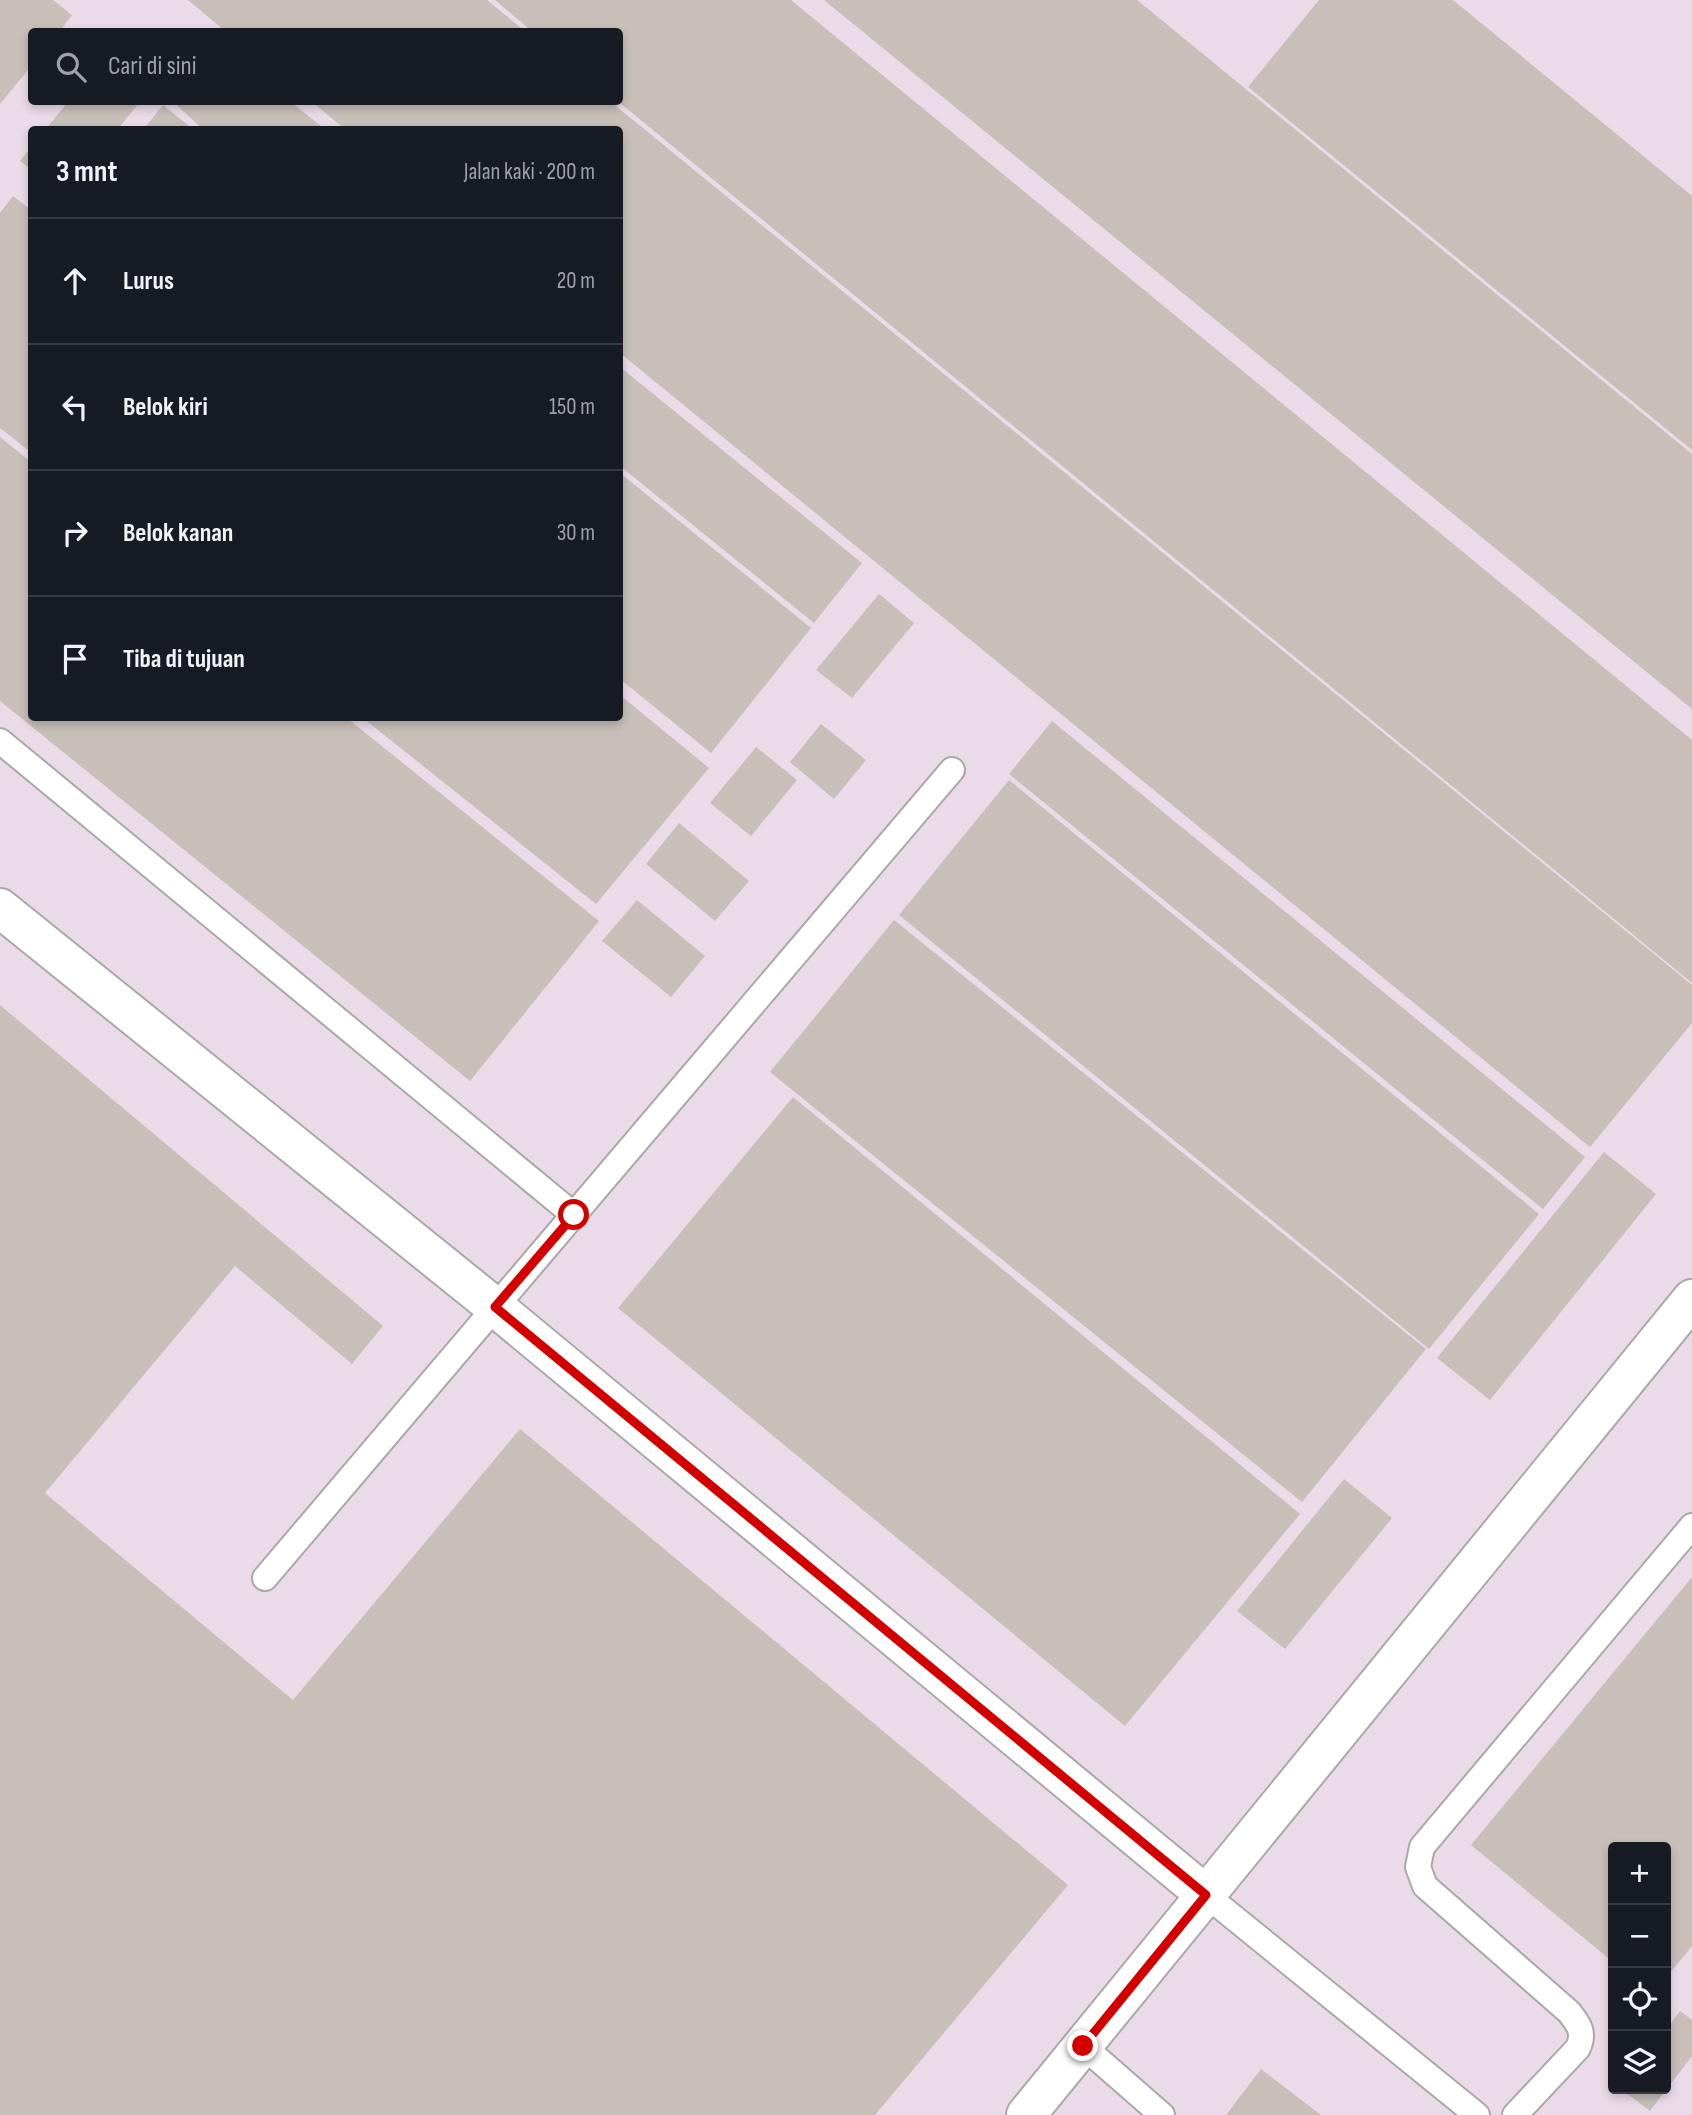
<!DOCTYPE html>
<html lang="id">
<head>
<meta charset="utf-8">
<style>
  :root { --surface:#171b24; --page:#242831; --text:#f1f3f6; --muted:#9ea1a6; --line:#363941 }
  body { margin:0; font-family:"Sofia Sans Condensed",sans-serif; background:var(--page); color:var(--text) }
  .controls { position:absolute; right:21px; bottom:21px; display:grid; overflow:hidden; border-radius:7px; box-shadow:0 4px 10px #0003 }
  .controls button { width:63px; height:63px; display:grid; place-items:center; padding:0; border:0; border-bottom:2px solid var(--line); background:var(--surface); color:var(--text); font:35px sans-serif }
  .stop { position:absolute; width:21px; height:21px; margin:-16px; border:5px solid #d40000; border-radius:50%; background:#fff }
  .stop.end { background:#d40000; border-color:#fff; box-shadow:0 2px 7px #0008 }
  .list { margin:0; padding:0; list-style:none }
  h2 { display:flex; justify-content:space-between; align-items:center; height:91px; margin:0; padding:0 28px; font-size:30px }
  h2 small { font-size:23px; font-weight:400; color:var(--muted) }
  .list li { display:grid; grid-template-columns:46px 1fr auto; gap:21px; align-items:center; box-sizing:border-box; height:126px; padding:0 28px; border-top:2px solid var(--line) }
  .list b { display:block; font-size:26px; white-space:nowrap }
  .list em { font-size:23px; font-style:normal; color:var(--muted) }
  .icon { flex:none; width:38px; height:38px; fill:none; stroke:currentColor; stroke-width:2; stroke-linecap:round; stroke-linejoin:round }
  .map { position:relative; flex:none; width:1692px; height:2115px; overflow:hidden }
  .search { position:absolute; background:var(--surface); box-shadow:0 4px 10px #0003; left:28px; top:28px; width:595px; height:77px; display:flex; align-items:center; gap:18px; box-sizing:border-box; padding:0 24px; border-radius:7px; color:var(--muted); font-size:26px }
  .panel { position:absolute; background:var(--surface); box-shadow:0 4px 10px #0003; left:28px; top:126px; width:595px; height:595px; border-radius:7px }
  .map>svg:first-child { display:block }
  .industrial { fill:#ebdbe8; fill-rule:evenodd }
  .building { fill:#c7bfb8 }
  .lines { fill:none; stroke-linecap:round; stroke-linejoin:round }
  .lane-casing { stroke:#a9a9a9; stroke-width:28 }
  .street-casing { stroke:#a9a9a9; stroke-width:42 }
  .lane { stroke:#fff; stroke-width:24 }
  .street { stroke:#fff; stroke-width:38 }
  .route { stroke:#d40000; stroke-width:9 }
</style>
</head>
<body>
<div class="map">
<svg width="1692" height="2115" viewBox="0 0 1692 2115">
  <rect width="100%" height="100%" fill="#f2efe9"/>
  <path class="industrial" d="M 0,0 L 1692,0 L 1692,2115 L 0,2115 ZM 32,32 L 620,32 L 620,102 L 32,102 ZM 32,130 L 620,130 L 620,718 L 32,718 ZM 1613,1847 L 1666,1847 L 1666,2089 L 1613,2089 Z"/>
  <path class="building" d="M 0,0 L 53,0 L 72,15 L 59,32 L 32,32 L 32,65 L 0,104 Z
    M 188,0 L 487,0 L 526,32 L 226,32 Z
    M 495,0 L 791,0 L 1692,740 L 1692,983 L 620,103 L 620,32 L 533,32 Z
    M 824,0 L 1137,0 L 1692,454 L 1692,709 Z
    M 1319,0 L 1453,0 L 1692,196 L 1692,450 L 1248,87 Z
    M 68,102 L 140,102 L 117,130 L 45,130 Z
    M 173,102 L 291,102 L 326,130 L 204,130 Z
    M 312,102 L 611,102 L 1692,985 L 1692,1023 L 1590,1147 L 620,353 L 620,130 L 346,130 Z
    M 163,105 L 194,130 L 143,130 Z
    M 32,146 L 32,170 L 20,161 Z
    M 13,196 L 32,211 L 32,453 L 0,428 L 0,213 Z
    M 620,367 L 862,563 L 814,623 L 620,466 Z
    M 0,437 L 32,463 L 32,718 L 347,718 L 599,921 L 470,1081 L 0,701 Z
    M 620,473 L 811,628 L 711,753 L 620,679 Z
    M 879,594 L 914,623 L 852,698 L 816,670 Z
    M 620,695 L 709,768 L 596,904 L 363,718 L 620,718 Z
    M 1052,721 L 1585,1157 L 1543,1209 L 1009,774 Z
    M 821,724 L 866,760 L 834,799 L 790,762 Z
    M 756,747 L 797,780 L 751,836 L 710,803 Z
    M 1009,780 L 1539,1214 L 1429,1349 L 899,915 Z
    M 679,823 L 749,881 L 715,921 L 646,864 Z
    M 637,900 L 705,956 L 671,997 L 602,941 Z
    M 894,920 L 1426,1349 L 1302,1502 L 770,1072 Z
    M 0,1005 L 383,1326 L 352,1364 L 235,1266 L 45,1493 L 293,1700 L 520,1429 L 1068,1885 L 875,2115 L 0,2115 Z
    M 793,1097 L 1300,1514 L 1125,1726 L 618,1308 Z
    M 1604,1152 L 1656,1194 L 1490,1400 L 1437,1358 Z
    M 1344,1479 L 1392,1518 L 1285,1649 L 1237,1611 Z
    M 1692,1577 L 1692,1946 L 1666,1978 L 1666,1847 L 1613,1847 L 1613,1962 L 1471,1845 Z
    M 1680,2011 L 1692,2020 L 1692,2056 L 1650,2111 L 1621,2089 L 1666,2089 L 1666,2030 Z
    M 1261,2069 L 1321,2115 L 1226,2115 Z"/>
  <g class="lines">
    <defs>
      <path id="lane" d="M 0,741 L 574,1215
        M 265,1578 L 952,770
        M 1206,1895 L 1477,2115
        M 1083,2046 L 1162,2115
        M 1515,2115 L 1578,2048 C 1585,2032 1579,2025 1569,2012 L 1425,1886 L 1418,1867 L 1422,1847 L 1692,1526"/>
      <path id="street" d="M 0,908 L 495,1307 L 1206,1895
        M 1026,2115 L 1692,1299"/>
    </defs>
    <use href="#lane" class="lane-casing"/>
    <use href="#street" class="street-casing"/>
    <use href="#lane" class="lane"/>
    <use href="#street" class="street"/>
  </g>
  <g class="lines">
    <path class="route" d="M 574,1215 L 495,1307 L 1206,1895 L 1083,2046"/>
  </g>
</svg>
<div class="controls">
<button>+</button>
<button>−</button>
<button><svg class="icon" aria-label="locate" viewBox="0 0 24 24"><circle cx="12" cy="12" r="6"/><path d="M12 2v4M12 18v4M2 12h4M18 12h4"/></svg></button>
<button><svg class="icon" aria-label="layers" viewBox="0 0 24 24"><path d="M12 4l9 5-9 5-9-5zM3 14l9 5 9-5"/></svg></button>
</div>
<div class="stop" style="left:574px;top:1215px"></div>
<div class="stop end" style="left:1083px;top:2046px"></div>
<div class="search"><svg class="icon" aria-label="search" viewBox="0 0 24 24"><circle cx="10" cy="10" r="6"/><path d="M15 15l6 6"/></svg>Cari di sini</div>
<section class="panel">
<h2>3 mnt<small>Jalan kaki · 200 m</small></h2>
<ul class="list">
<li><svg class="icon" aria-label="ahead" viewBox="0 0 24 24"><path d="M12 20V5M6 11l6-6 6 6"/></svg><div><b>Lurus</b></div><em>20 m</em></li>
<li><svg class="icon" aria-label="left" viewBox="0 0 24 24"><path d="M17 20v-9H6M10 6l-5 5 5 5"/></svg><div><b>Belok kiri</b></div><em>150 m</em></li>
<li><svg class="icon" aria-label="right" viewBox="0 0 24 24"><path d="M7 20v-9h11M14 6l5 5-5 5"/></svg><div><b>Belok kanan</b></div><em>30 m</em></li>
<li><svg class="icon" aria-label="arrive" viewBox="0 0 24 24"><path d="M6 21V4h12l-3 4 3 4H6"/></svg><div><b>Tiba di tujuan</b></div></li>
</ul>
</section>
</div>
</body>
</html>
